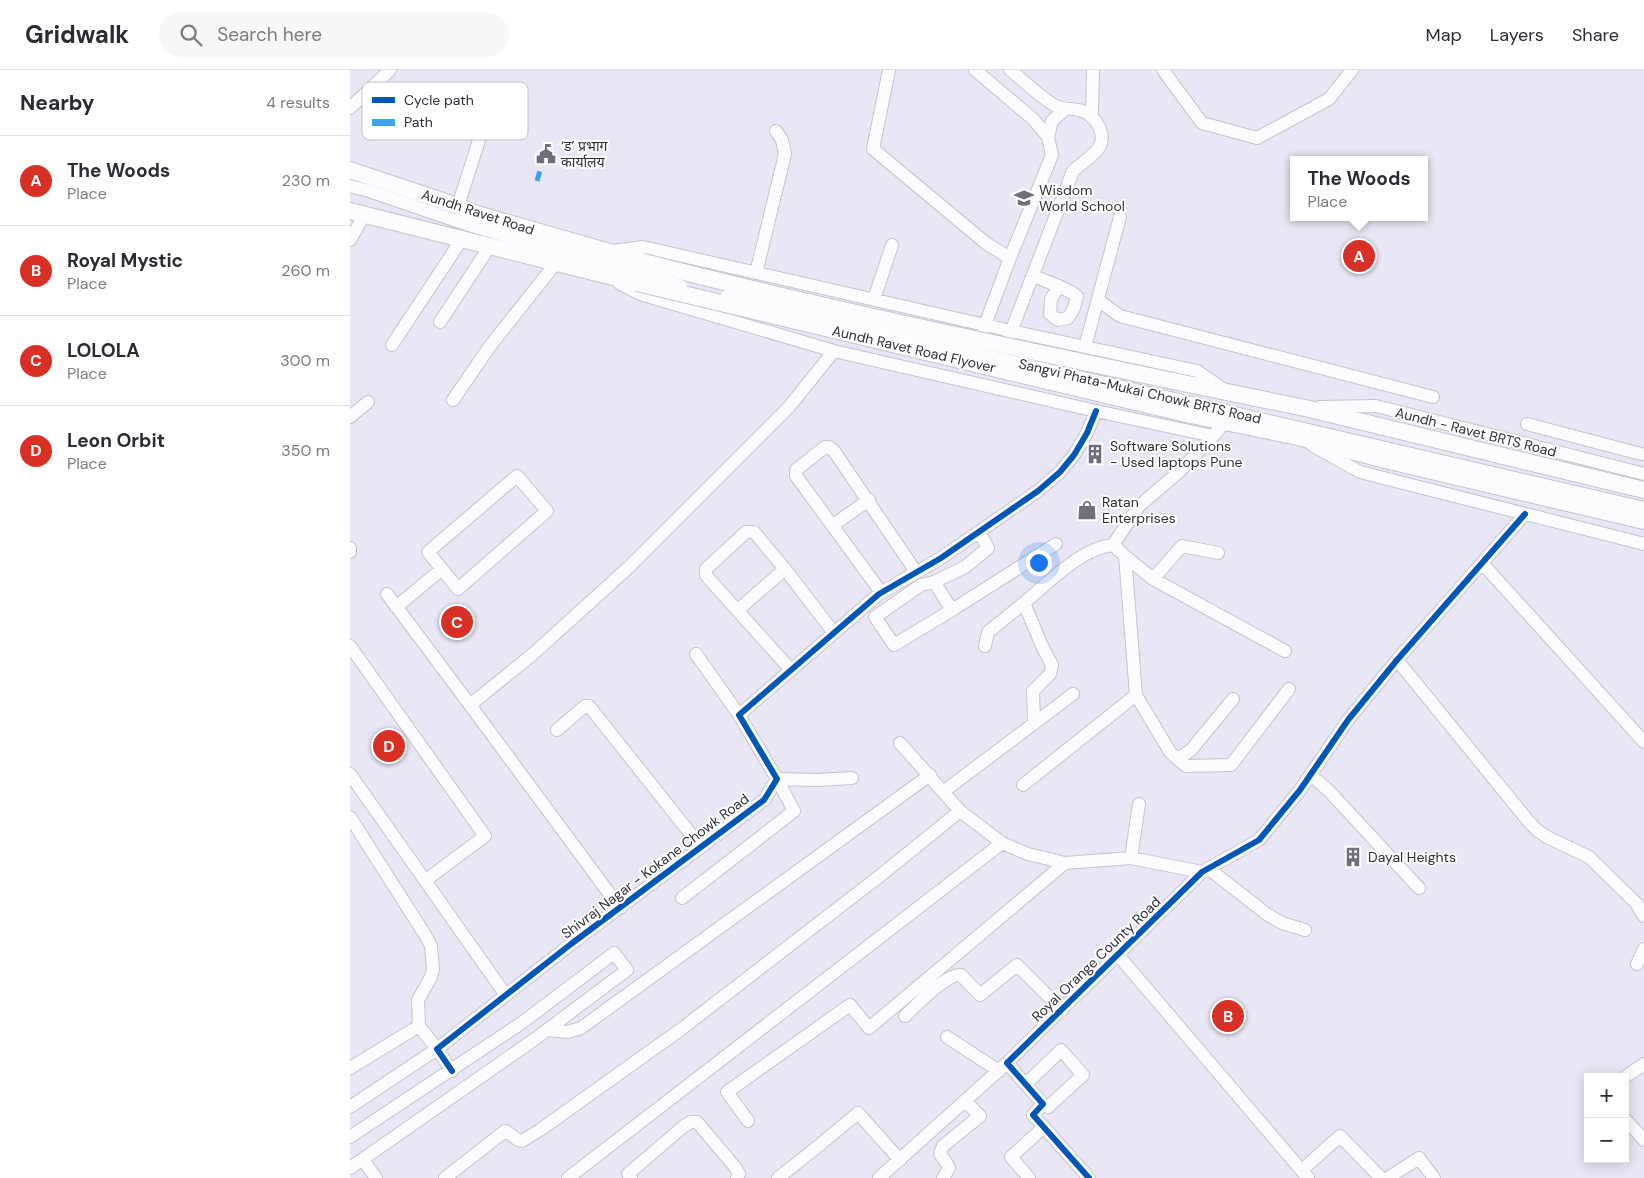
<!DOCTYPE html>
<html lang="en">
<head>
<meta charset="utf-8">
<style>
  :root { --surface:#fff; --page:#f7f7f7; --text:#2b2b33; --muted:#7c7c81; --line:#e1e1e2; --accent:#d93025 }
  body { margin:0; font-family:"DM Sans","Noto Sans Devanagari",sans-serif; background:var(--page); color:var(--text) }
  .controls { position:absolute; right:15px; bottom:15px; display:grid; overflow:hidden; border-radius:0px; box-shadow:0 2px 12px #0003 }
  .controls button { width:45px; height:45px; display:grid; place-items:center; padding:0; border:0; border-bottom:1px solid var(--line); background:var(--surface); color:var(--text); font:25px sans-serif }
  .you { position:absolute; left:688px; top:492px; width:18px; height:18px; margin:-12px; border:4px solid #fff; border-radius:50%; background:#1a73e8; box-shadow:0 0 0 8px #1a73e833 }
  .badge { display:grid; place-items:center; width:32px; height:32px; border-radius:50%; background:var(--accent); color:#fff; font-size:16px; font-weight:700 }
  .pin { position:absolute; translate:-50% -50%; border:2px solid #fff; box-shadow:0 1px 5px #0006 }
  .popup { position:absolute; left:940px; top:86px; width:138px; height:65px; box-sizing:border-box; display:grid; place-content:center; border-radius:0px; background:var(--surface); filter:drop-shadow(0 1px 4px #0005); font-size:16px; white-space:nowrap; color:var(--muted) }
  .popup b { font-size:19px; color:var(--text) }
  .popup::after { content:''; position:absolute; left:50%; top:100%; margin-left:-10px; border:10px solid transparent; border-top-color:var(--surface) }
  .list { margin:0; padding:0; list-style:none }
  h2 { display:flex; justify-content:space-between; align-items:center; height:65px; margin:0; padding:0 20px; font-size:21px }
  h2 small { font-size:16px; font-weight:400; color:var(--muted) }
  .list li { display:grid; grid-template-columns:32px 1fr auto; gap:15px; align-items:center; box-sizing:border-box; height:90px; padding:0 20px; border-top:1px solid var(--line) }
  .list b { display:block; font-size:19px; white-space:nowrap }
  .list p { margin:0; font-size:16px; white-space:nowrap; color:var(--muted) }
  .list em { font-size:16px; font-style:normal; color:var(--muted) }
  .icon { flex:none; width:28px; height:28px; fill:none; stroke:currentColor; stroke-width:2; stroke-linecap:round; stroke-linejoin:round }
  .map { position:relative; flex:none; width:1294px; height:1108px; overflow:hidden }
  header { display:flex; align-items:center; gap:30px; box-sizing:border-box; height:70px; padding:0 25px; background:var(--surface); border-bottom:1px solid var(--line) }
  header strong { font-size:24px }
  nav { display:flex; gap:28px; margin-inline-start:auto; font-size:18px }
  .search { width:350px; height:45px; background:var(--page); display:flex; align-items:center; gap:12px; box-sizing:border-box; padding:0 18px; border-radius:28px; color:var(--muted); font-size:19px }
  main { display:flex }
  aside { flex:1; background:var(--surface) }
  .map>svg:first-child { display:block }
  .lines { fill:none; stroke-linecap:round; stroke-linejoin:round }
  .minor-casing { stroke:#c5c3cf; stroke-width:14 }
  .major-casing { stroke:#c5c3cf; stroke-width:18 }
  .minor { stroke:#fcfbfe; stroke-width:12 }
  .major { stroke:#fcfbfe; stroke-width:16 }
  .minor-bridge-casing { stroke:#c5c3cf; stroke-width:14; stroke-linecap:butt }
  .major-bridge-casing { stroke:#c5c3cf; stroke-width:18; stroke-linecap:butt }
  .minor-bridge { stroke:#fcfbfe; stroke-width:12 }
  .major-bridge { stroke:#fcfbfe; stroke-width:16 }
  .quiet { stroke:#3ea3ec; stroke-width:5; stroke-dasharray:10 5; stroke-linecap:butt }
  .cycleway-casing { stroke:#fff; stroke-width:9 }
  .cycleway { stroke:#0057b8; stroke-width:6 }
  .labels { text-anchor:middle; stroke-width:4; stroke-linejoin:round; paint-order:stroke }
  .poi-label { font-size:14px; fill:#2f2d39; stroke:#fff; text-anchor:start }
  .street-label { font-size:14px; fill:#2f2d39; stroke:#fff }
  .key { fill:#fff; stroke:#c1c0c4; stroke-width:1 }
  .key-label { font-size:14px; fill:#2f2d39 }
</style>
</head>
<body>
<header>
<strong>Gridwalk</strong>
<div class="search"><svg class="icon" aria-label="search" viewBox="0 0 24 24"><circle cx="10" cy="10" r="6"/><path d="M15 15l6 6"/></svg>Search here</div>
<nav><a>Map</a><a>Layers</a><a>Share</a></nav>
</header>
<main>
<aside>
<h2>Nearby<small>4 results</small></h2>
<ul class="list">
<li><span class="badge">A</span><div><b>The Woods</b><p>Place</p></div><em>230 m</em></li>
<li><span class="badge">B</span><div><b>Royal Mystic</b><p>Place</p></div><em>260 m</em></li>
<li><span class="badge">C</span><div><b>LOLOLA</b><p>Place</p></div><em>300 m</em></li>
<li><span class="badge">D</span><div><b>Leon Orbit</b><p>Place</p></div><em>350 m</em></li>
</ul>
</aside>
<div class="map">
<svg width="1294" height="1108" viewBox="0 0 1294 1108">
  <rect width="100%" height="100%" fill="#e9e7f5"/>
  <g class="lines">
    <defs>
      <path id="minor" d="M 539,0 L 523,79 L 637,174 L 660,188
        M 625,0 L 683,49 L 698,67
        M 813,0 L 852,53 L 907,68 L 979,29 L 1002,0
        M 0,38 L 40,0
        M 742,45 L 743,0
        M 0,116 L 19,121 L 122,156 L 288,204
        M 108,136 L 140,36
        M 0,170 L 15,144
        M 262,181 L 293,177 L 661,261 L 847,301 L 874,320
        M 406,203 L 435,84 L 432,70 L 426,61
        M 683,206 C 698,212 713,216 727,226 L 724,238 L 718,248 L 708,250 L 700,244 L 701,229 L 709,216
        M 269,213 L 290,224 L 484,281 L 746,341 L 863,366 L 874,353
        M 524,229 L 542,175
        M 748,230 L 770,246 L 1083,327
        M 90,252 L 140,176
        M 632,263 L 660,188 L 702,85 L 698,67 L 702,51 L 715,39
        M 659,267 L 723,101 C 739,86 762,78 747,53 C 742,46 737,42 729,40 C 721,38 713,40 706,36 C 694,31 672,9 660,0
        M 42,275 L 112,169
        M 735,277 L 770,147
        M 103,330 L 140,276 L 206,193
        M 829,330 L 1294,438
        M 970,337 L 1026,336 L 1294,404
        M 0,347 L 18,332
        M 1177,354 L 1291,384
        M 863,366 L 830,401 L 789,436 L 763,475 L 775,486 L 786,625 L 820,682 L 836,696 L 881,695 L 939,619
        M 962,375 L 1010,402 L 1294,474
        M 483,455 L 519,430
        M 629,462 L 638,478 L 615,497 L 584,512 L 602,540 L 706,474
        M 0,478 L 0,482
        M 775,486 L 803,509 L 935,581
        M 1132,493 L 1294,672
        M 803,509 L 832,476 L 868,483
        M 584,512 L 571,515 L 525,547 L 544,575 L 602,540
        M 531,522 L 446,406 L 446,400 L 475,377 L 479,377 L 484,381 L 566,502
        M 37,524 L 120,635
        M 46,537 L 92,499 L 108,519 L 197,441 L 167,406 L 78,482 L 92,499
        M 388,540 L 435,499
        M 0,576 L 135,766 L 76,810
        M 635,576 L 638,562 L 674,533
        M 346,584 L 389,645
        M 1047,590 L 1179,752 L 1188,761 L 1197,767 L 1239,787 L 1286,833 L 1294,846
        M 441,600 L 360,510 L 356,505 L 356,499 L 396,462 L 404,462 L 435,499 L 484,563
        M 684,654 L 683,621 L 700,604 L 702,595 L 692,576 L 674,533 C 698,513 731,478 763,475
        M 207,660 L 235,636 L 239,636 L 351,777
        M 550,673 L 610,741 L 652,773 L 678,784 L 715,793 L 781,788 L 852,802
        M 828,689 L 841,680 L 883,629
        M 0,704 L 155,924
        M 961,705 L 979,721 L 1069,818
        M 427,709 L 467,710 L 502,708
        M 673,715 L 786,625
        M 593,722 L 723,624
        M 0,747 L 77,868 L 81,876 L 83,899 L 81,907 L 68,930 L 69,956 L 0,998
        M 781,788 L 789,734
        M 859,799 L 918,845 L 932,853 L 955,860
        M 332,828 L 444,741 L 427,709
        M 270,838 L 120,635 L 183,584 L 279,497 L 439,337 L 484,281
        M 768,885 L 958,1108
        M 1287,894 L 1294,879
        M 555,946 C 566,936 596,903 611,905 L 630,925 L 667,895 L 712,940
        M 197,960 L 218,962 L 231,958 L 580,705
        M 597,967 L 649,1001
        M 657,993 L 693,1034 L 683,1045 L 739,1108
        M 102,1001 L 87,979 L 221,874 L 414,730 L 427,709 L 389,645 L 529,524 L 591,488 L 688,421 L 710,402 L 724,385 L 737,363 L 746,341
        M 1275,1007 L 1294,994
        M 676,1014 L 711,980 L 733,1005 L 698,1037 L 693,1034
        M 0,1037 L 87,979 L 69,956
        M 1275,1049 L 1294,1070
        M 398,1051 L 377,1022 L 500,935 L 519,958 L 715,793
        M 0,1067 L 173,952 L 264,883 L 277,900 L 185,969 L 0,1098
        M 13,1090 L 26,1108
        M 952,1100 L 990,1066 L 1031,1108
        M 95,1108 L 155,1061 C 162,1064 165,1070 172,1071 L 190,1060 L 330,960 L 531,805 L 610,741
        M 218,1108 L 652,773
        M 281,1108 L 278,1104 L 334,1056 L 341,1052 L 347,1052 L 385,1097 L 389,1104 L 387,1108
        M 428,1108 C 455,1087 482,1065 508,1043 L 550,1090
        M 529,1108 L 657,993 L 852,802 L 909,770 L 950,720 L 998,650 L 1047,590 L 1175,444
        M 593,1108 L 599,1098 C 597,1092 592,1088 590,1083 L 593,1076 L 630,1046 L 615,1031
        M 679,1108 L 661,1087 L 694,1057
        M 1038,1108 L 1069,1088 L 1084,1108"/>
      <path id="major" d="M 0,100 L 108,136 L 127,144 L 294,192
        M 0,141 L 287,213
        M 823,311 L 955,338 L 1294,420
        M 836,344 L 948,367 L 1035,390 L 1294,451"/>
    </defs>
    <use href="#minor" class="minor-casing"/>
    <use href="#major" class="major-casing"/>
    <use href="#minor" class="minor"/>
    <use href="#major" class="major"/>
    <defs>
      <path id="minor-bridge" d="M 288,204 L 331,216
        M 377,226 L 829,330"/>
      <path id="major-bridge" d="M 294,192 C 469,237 646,274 823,311
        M 287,213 L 836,344"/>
    </defs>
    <use href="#minor-bridge" class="minor-bridge-casing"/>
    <use href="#major-bridge" class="major-bridge-casing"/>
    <use href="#minor-bridge" class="minor-bridge"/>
    <use href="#major-bridge" class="major-bridge"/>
    <path class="quiet" d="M 187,111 L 191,97"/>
    <defs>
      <path id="cycleway" d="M 102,1001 L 87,979 L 221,874 L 414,730 L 427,709 L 389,645 L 529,524 L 591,488 L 688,421 L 710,402 L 724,385 L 737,363 L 746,341
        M 739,1108 L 683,1045 L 693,1034 L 657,993 L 852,802 L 909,770 L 950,720 L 998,650 L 1047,590 L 1175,444"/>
    </defs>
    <use href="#cycleway" class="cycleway-casing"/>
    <use href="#cycleway" class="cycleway"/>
  </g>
  <defs>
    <symbol id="civic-bare" viewBox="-9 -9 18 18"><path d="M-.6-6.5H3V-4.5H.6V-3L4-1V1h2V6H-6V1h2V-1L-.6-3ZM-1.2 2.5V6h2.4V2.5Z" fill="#706e7b" stroke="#fff" stroke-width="2.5" paint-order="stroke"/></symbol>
    <symbol id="school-bare" viewBox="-9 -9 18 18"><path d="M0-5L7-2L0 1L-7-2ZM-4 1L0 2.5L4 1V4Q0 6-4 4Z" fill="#706e7b" stroke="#fff" stroke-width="2.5" paint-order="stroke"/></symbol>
    <symbol id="building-bare" viewBox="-9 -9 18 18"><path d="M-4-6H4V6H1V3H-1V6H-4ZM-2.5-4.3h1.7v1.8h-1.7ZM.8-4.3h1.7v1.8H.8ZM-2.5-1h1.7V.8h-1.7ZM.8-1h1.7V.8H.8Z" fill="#706e7b" stroke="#fff" stroke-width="2.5" paint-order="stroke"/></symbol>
    <symbol id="shop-bare" viewBox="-9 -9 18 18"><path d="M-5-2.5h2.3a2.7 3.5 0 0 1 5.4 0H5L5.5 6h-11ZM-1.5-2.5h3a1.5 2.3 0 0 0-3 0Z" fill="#706e7b" stroke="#fff" stroke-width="2.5" paint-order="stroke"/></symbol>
  </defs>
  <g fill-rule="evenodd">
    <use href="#civic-bare" x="182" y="70" width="28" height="28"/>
    <use href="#school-bare" x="660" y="114" width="28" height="28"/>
    <use href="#building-bare" x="731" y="370" width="28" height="28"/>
    <use href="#shop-bare" x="723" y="426" width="28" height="28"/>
    <use href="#building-bare" x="989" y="773" width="28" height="28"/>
  </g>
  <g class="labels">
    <g class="poi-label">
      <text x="211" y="81">‘ड’ प्रभाग<tspan x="211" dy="16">कार्यालय</tspan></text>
      <text x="689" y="125">Wisdom<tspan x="689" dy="16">World School</tspan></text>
      <text x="760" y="381">Software Solutions<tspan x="760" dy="16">- Used laptops Pune</tspan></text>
      <text x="752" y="437">Ratan<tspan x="752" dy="16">Enterprises</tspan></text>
      <text x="1018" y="792">Dayal Heights</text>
    </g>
    <g class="street-label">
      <text transform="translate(128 142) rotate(18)" y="5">Aundh Ravet Road</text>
      <text transform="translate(564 279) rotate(13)" y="5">Aundh Ravet Road Flyover</text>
      <text transform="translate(790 321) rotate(13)" y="5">Sangvi Phata-Mukai Chowk BRTS Road</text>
      <text transform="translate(1126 362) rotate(14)" y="5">Aundh - Ravet BRTS Road</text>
      <text transform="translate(305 796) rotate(-37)" y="5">Shivraj Nagar - Kokane Chowk Road</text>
      <text transform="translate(746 889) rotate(-44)" y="5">Royal Orange County Road</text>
    </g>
  </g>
  <rect x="12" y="12" width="166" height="58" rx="8" class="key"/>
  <rect x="22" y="27" width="23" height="6" fill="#0057b8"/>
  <rect x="22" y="49" width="23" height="7" fill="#3ea3ec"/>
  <g class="key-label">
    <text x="54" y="35">Cycle path</text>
    <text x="54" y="57">Path</text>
  </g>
</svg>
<div class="controls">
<button>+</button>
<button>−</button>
</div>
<div class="you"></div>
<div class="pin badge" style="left:1009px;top:186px">A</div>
<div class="popup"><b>The Woods</b>Place</div>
<div class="pin badge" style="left:878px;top:946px">B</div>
<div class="pin badge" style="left:107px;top:552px">C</div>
<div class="pin badge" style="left:39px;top:676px">D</div>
</div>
</main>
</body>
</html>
